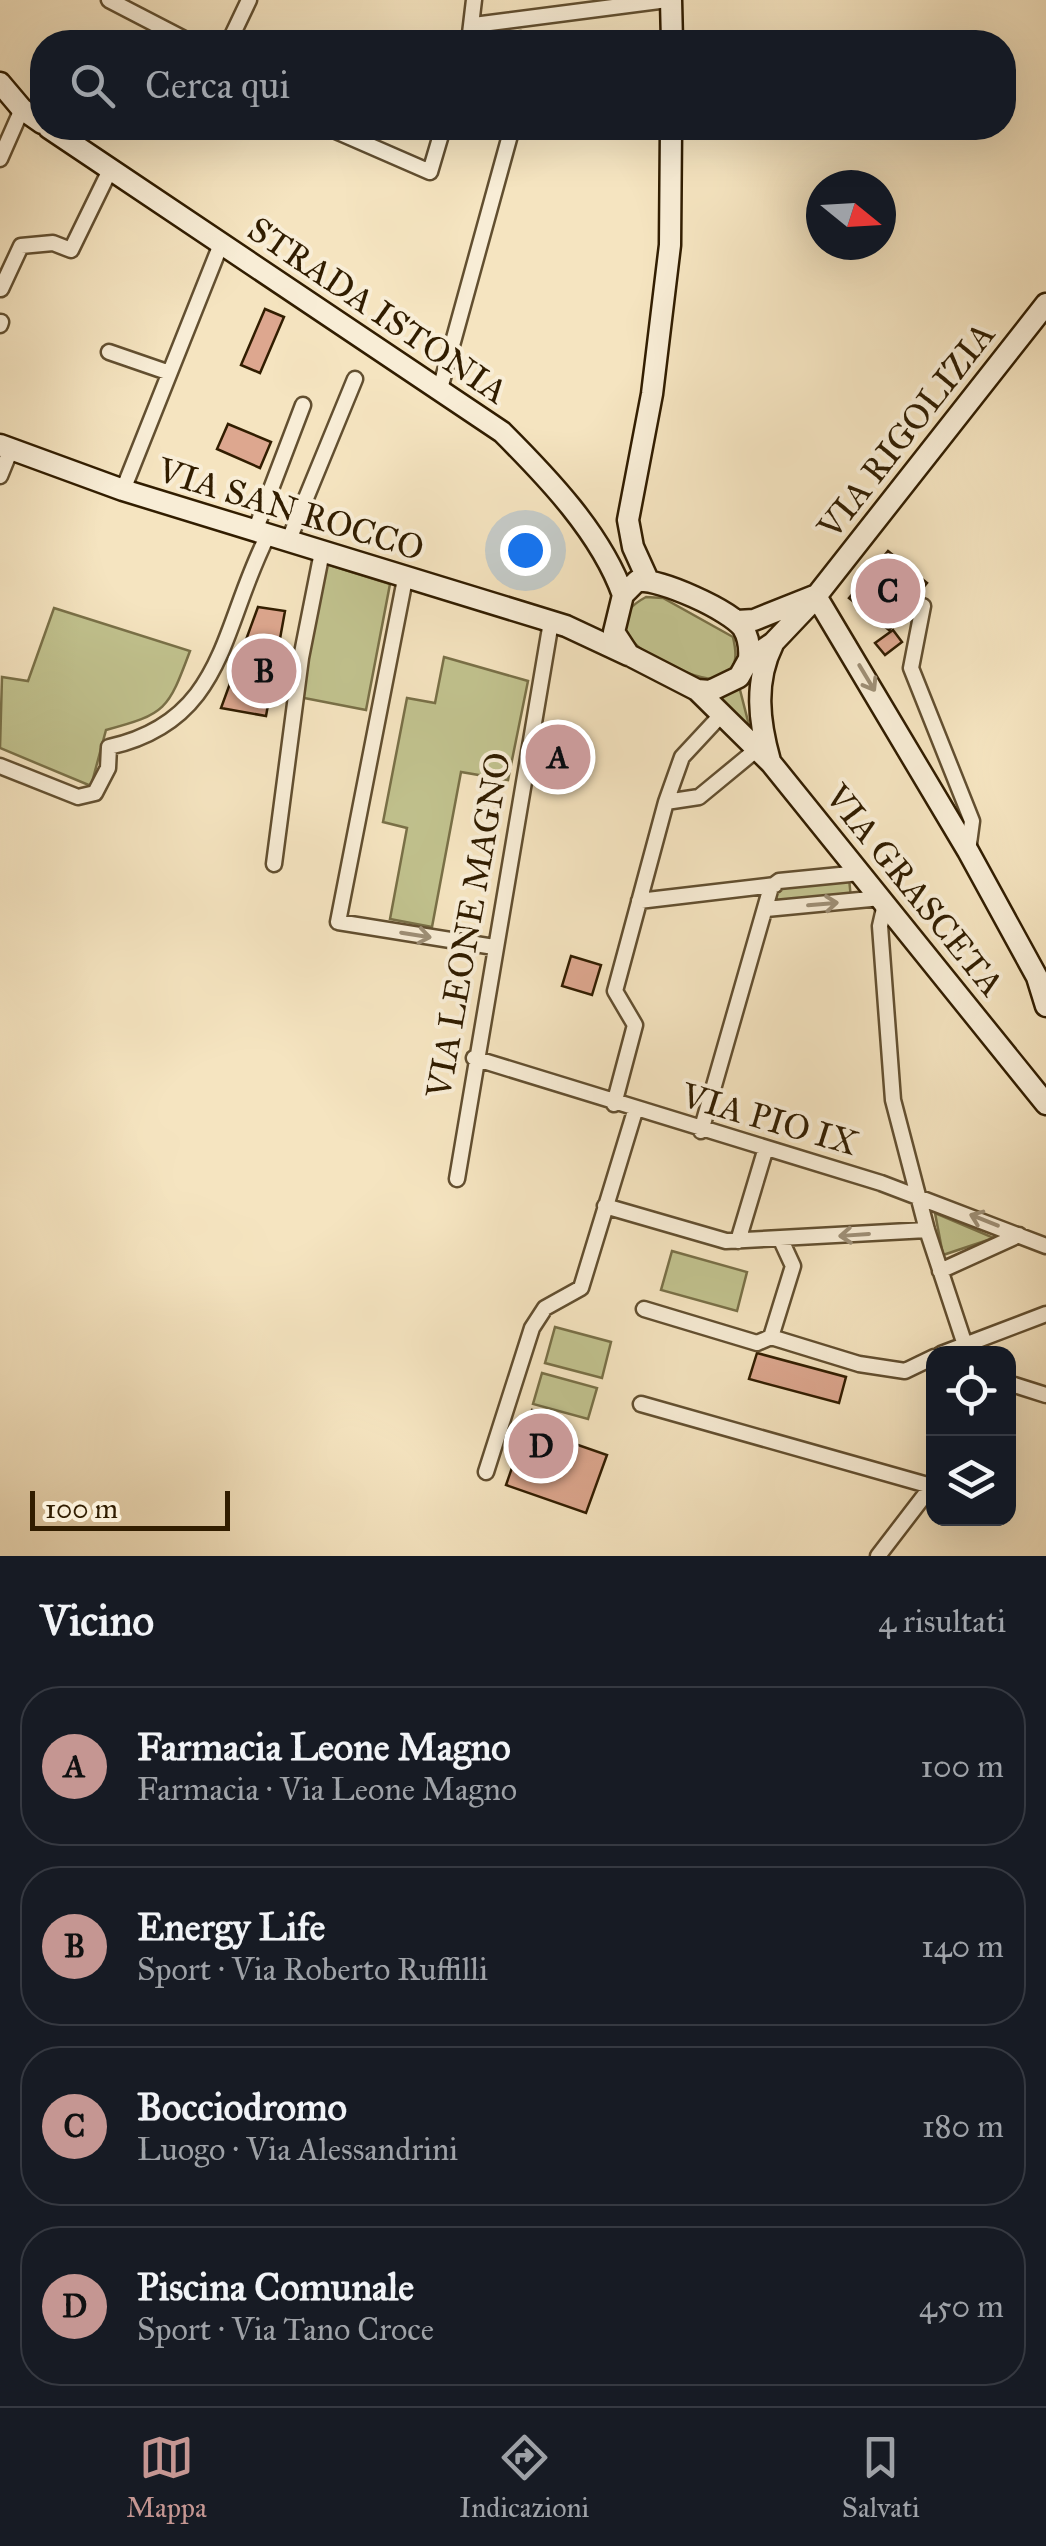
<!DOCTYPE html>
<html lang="it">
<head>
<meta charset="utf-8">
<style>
  :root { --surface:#171b24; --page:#20242c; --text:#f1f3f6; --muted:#9ea1a6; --line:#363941; --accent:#c59692 }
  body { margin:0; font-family:"IM FELL Great Primer",serif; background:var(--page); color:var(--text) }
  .controls { position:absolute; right:30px; bottom:30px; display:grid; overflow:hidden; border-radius:20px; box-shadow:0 10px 40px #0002 }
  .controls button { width:90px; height:90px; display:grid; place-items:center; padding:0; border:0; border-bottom:2px solid var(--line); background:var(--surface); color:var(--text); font:50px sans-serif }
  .compass { position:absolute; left:806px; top:170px; width:90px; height:90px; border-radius:50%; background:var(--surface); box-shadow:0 10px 40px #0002; rotate:108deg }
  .scale { position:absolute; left:30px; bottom:25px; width:200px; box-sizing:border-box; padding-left:10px; border:5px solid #311d00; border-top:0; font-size:28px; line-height:35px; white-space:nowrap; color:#311d00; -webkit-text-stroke:8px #f8edd6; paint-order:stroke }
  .you { position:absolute; left:525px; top:550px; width:35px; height:35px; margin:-25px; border:8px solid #fff; border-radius:50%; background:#1a73e8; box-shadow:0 0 0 15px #1a73e833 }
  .badge { display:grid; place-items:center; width:65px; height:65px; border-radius:50%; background:var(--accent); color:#111; font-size:32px; font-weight:700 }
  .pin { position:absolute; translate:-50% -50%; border:5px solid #fff; box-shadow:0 2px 10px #0006 }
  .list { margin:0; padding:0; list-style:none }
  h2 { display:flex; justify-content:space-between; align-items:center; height:130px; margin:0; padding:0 40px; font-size:42px }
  h2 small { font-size:32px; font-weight:400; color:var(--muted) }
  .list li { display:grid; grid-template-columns:65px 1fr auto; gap:30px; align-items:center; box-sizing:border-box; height:160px; margin:0 20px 20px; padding:0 20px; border:2px solid var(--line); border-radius:40px }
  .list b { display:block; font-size:38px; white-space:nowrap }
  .list p { margin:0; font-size:32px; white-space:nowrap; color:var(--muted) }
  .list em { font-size:32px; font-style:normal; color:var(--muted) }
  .icon { flex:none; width:55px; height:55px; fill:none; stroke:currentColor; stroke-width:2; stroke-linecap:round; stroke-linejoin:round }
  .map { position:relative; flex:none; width:1046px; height:1556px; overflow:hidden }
  .search { position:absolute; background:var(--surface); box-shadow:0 10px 40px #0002; left:30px; right:30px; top:30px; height:110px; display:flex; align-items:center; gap:25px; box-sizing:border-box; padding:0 35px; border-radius:40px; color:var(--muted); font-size:38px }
  .sheet { height:850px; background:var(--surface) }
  nav { display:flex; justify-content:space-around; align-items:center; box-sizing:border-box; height:140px; border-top:2px solid var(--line); background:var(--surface); font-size:28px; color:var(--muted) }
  nav a { display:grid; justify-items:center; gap:5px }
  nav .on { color:var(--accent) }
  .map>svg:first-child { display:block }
  .green { fill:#c1c28e; stroke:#797047; stroke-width:2.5 }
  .building { fill:#dda78f; stroke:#311d00; stroke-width:2.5 }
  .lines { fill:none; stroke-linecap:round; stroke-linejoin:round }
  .street-casing { stroke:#624f30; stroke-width:19 }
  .secondary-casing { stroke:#311d00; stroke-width:25 }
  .street { stroke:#f8edd6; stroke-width:14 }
  .secondary { stroke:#f8edd6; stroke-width:20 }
  .oneway { stroke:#9e8f76 }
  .labels { text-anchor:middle; stroke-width:8; stroke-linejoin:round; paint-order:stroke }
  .street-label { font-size:35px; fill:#311d00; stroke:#f8edd6 }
</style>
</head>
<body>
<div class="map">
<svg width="1046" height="1556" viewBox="0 0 1046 1556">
  <rect width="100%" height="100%" fill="#f5e4c0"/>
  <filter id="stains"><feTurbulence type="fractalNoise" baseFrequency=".002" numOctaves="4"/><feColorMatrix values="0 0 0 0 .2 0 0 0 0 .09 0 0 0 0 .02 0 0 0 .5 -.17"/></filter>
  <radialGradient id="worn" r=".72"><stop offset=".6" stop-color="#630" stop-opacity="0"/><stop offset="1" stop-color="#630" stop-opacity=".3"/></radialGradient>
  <path class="green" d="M 520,31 L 517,42 L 476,42 L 478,35 Z
    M 326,564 L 390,584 L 366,710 L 299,697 Z
    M 646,597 L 663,598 L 733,637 C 738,659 737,666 719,680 C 685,679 579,633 646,597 Z
    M 54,608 L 190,651 C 168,710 166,714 106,730 L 91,786 L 0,748 L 2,677 L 28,681 Z
    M 444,657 L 528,681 L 508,780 L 461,772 L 432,927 L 390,919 L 407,828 L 383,822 L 407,698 L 435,703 Z
    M 739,686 L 752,737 L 713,699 Z
    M 849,878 L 851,899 L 776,903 L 775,885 Z
    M 935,1213 L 994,1238 L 943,1255 Z
    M 672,1251 L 747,1272 L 737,1311 L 661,1290 Z
    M 555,1327 L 611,1342 L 602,1378 L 545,1363 Z
    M 542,1373 L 597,1388 L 588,1419 L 533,1404 Z"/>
  <path class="building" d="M 265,309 L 284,317 L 260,373 L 241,365 Z
    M 228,424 L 271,442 L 260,468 L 217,449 Z
    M 888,551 L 927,583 L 889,630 L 849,598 Z
    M 258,607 L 285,611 L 266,716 L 221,708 Z
    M 893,630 L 902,642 L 885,655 L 875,643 Z
    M 546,727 L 577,733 L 566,784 L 536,778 Z
    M 571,956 L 601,965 L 592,995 L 562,986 Z
    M 757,1353 L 846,1377 L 839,1403 L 749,1379 Z
    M 532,1410 L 561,1421 L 555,1437 L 607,1455 L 586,1513 L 506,1485 Z"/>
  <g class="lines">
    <defs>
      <path id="street" d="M 109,0 L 190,42
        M 474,25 L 667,0
        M 229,42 L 249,0
        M 469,42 L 474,0
        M 329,128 L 430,172 L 443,128
        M 0,159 L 22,109
        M 1,289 L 21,246 L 53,243 L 71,250 L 110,170
        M 0,325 L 1,322
        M 109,352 L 167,372
        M 440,389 L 512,128
        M 0,476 L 11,449
        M 123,490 L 221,244
        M 255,531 L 303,405
        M 288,542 L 355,379
        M 405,579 L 338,922 L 494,947
        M 923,606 L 911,668 L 972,821 L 968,851
        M 0,766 L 78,797 L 95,793 L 108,768 L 109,747 C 226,721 221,626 268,535
        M 666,802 L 682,757 L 722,714
        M 274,864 L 301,658 L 322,552
        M 639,901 L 775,885
        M 885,904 L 880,926 L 893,1100 L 927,1230 L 968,1354
        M 766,909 L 881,898
        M 474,1058 L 881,1183 L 1046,1246
        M 614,1104 L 635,1025 L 615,991 L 666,802 L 699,797 L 756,750
        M 701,1131 L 771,887 L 779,881 L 860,873
        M 457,1179 L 551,622
        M 605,1206 L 726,1241 L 927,1230
        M 738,1241 L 765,1151
        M 940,1271 L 1019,1235
        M 644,1309 L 757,1343 L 771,1337 L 859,1364 L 905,1371 L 934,1357
        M 771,1337 L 793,1266 L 781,1240
        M 941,1354 L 1046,1314
        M 1008,1383 L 1046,1395
        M 641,1404 L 931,1486
        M 486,1472 L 532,1328 L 545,1308 L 581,1288 L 635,1111
        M 878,1556 L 934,1483"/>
      <path id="secondary" d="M 671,0 L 672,42
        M 0,83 L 22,109 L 42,123
        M 49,128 L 502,432 C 547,477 601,533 623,595
        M 0,445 L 123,490 L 566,626 L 628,655
        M 648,580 L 633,547 L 628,520 L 652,394 L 670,245 L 671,128
        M 816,596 L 968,851 L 1037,977 L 1046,1006
        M 737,621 L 754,620 L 814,596
        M 749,659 C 750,647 749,638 743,628 C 730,610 659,578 637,581 L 623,595 L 614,632 L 629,655 L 697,690 L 710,691 L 739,677 L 749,659 L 773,643 L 810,604 L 1046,304
        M 697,690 L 771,763 L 1046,1104
        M 770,761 C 759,722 754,682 773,644"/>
    </defs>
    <use href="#street" class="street-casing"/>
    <use href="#secondary" class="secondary-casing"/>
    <use href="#street" class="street"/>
    <use href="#secondary" class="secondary"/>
  </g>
  <defs><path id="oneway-shaft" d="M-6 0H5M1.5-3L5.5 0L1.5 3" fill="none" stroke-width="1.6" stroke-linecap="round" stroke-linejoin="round" transform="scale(2.5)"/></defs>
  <g class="oneway">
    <use href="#oneway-shaft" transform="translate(867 678) rotate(59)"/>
    <use href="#oneway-shaft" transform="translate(823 904) rotate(-5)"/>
    <use href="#oneway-shaft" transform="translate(416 935) rotate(9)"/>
    <use href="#oneway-shaft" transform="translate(984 1220) rotate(-158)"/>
    <use href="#oneway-shaft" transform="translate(854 1235) rotate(176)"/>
  </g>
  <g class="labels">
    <g class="street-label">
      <text transform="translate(378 310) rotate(34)" y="12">STRADA ISTONIA</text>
      <text transform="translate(906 430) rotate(-52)" y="12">VIA RIGOLIZIA</text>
      <text transform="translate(291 509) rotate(17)" y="12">VIA SAN ROCCO</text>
      <text transform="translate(915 890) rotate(51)" y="12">VIA GRASCETA</text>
      <text transform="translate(468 925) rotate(-80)" y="12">VIA LEONE MAGNO</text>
      <text transform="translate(770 1119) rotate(16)" y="12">VIA PIO IX</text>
    </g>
  </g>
  <rect width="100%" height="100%" filter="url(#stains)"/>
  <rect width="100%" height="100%" fill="url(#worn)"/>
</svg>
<div class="controls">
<button><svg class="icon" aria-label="locate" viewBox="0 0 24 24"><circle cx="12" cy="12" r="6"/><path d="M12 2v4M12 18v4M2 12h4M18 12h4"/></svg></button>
<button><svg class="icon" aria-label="layers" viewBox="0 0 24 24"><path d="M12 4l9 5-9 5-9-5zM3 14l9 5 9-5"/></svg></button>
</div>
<svg class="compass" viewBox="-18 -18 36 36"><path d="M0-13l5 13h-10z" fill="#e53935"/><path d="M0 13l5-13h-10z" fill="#9ea1a6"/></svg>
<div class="scale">100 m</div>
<div class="you"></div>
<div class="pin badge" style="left:558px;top:757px">A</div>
<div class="pin badge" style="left:264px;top:671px">B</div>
<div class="pin badge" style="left:888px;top:591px">C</div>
<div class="pin badge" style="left:541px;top:1446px">D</div>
<div class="search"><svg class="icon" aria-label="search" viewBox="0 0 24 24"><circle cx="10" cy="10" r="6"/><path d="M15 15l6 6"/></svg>Cerca qui</div>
</div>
<section class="sheet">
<h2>Vicino<small>4 risultati</small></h2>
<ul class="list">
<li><span class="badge">A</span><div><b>Farmacia Leone Magno</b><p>Farmacia · Via Leone Magno</p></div><em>100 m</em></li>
<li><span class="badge">B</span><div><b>Energy Life</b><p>Sport · Via Roberto Ruffilli</p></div><em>140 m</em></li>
<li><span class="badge">C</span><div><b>Bocciodromo</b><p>Luogo · Via Alessandrini</p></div><em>180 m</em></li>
<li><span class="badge">D</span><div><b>Piscina Comunale</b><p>Sport · Via Tano Croce</p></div><em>450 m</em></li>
</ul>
</section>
<nav>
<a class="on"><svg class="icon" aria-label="map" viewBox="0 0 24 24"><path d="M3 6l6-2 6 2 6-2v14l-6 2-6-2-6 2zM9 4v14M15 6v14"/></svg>Mappa</a>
<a><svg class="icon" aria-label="directions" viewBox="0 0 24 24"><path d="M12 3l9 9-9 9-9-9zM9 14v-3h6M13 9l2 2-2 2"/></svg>Indicazioni</a>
<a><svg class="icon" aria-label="saved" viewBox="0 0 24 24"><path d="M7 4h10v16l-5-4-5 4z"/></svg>Salvati</a>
</nav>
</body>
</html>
